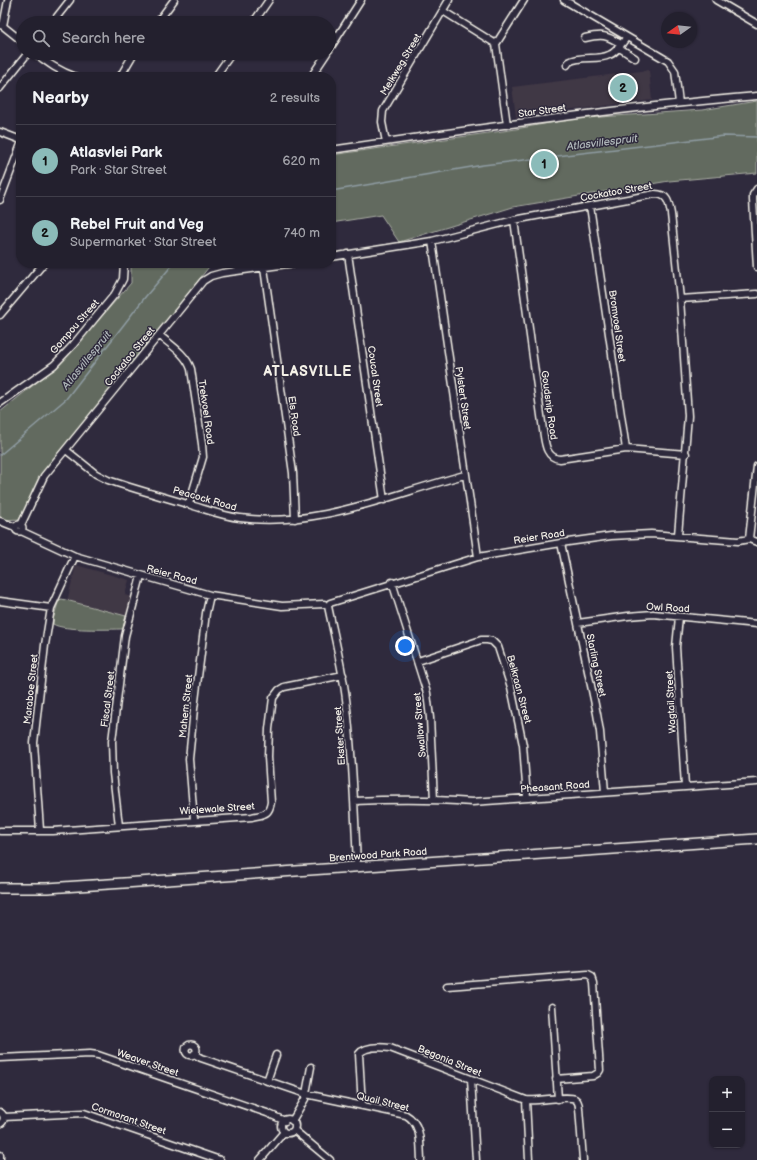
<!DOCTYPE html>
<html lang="en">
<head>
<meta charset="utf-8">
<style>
  :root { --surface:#23202e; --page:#2f2d3a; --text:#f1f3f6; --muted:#a3a3aa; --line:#403e4a; --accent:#8bbbb9 }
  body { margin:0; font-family:"Balsamiq Sans",sans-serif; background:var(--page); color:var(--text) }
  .controls { position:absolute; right:12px; bottom:12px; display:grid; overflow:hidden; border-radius:8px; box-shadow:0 1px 3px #0004 }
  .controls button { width:36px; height:36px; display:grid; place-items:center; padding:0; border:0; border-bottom:1px solid var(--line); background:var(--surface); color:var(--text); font:20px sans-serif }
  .compass { position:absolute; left:661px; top:12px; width:36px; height:36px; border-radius:50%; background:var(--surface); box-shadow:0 1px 3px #0004; rotate:255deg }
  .you { position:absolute; left:405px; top:646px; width:14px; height:14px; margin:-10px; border:3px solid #fff; border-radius:50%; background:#1a73e8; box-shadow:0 0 0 6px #1a73e833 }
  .badge { display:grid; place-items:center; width:26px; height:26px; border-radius:50%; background:var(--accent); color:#111; font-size:13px; font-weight:700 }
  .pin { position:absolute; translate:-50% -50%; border:2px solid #fff; box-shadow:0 1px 4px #0006 }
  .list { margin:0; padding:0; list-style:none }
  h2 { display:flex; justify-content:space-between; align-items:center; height:52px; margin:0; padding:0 16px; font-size:17px }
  h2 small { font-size:13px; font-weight:400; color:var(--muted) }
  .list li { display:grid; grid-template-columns:26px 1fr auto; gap:12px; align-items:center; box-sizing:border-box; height:72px; padding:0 16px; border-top:1px solid var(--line) }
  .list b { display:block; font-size:15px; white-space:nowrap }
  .list p { margin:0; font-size:13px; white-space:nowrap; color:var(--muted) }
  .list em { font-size:13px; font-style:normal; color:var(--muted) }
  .icon { flex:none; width:22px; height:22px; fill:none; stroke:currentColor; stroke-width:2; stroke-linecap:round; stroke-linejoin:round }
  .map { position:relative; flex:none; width:757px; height:1160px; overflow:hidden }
  .search { position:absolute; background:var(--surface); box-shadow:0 1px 3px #0004; left:16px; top:16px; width:320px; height:44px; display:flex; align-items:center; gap:10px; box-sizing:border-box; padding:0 14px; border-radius:22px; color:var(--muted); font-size:15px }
  .panel { position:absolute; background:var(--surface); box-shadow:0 1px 3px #0004; left:16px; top:72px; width:320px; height:196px; border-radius:16px }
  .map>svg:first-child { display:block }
  .built { fill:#403745 }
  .green { fill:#626b5f; stroke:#abaea4 }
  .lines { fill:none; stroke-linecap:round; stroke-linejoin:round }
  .stream { stroke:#8f9ca3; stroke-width:1.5 }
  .street-casing { stroke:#f4f1e8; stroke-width:9 }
  .secondary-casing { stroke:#f4f1e8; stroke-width:12 }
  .street { stroke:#2f2a3d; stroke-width:6 }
  .secondary { stroke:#2f2a3d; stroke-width:9 }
  .labels { text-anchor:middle; stroke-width:3; stroke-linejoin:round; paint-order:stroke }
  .street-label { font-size:10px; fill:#f4f1e8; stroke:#2f2a3d }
  .water-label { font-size:11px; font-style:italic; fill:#b0b8ba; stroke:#2f2a3d }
  .district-label { font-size:14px; font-weight:bold; letter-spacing:1px; fill:#f4f1e8; stroke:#2f2a3d }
</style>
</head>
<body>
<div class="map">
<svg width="757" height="1160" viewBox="0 0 757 1160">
  <rect width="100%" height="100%" fill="#2f2a3d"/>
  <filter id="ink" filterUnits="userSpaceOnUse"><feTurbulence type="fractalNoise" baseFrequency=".025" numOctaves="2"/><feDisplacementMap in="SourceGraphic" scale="8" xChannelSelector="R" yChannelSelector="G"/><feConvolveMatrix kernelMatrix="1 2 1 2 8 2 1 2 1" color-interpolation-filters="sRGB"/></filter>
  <g filter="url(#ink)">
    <path class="built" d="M 649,70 L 652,100 L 516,117 L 512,87 Z
      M 76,565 L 129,580 L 125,595 L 131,597 L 126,616 L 67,601 Z"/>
    <path class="green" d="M 757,101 L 757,173 L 669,181 L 513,207 L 399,242 L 381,215 L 331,223 L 331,155 L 510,130 L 572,119 L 702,110 Z
      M 131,263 L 212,263 L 138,357 L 44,472 L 21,519 L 0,520 L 0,412 L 62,362 L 131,283 Z
      M 62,599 L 126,616 L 123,629 C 110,629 63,631 53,624 L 53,619 L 59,600 Z"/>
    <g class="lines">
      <path class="stream" d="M 331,191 L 483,165 L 724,136 L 757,137
        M 0,455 L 66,399 L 146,296 L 174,263"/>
      <defs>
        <path id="street" d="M 564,0 L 668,61 L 675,71 L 679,103
          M 716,0 L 757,24
          M 443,11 L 496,44
          M 52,23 L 70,0
          M 157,23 L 174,0
          M 253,23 L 269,0
          M 0,25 L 3,26 L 23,42
          M 3,26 L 8,0
          M 585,38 C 603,34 606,35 621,44
          M 618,47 L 635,58
          M 329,50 L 361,0
          M 35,53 C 49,64 59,71 76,77
          M 567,65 L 569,62 C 581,55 597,61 609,55 C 616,53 622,43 627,37
          M 120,77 L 134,53
          M 215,77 L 232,53
          M 311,77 L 327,53
          M 0,88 L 28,53
          M 507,125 L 496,44 L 524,0
          M 0,132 L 21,140
          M 386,142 L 382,122 L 383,111 L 449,0
          M 331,150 C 473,129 614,108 757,96
          M 757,189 L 753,195 L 753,200 L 757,267
          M 0,200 L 21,144
          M 590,206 L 626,449
          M 514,220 L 543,430 C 545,441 545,458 560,459 L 626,449 L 686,454
          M 432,241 L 478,557
          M 348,254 L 384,500
          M 331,257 L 432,241 L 514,220 L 655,194 C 668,194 669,203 671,214 L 680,299 L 688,416 L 678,535
          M 264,268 L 293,473 L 295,519
          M 680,299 L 757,294
          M 0,315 L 44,263
          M 159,335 C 171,345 186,354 191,369 L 202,444 L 203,457 L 189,504
          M 0,403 L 54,365 L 73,345 L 115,294 L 123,279 L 124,263
          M 66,450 L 96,474 L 108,480 C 134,489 161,496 187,504 C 205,509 222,516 240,518 C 319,528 391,494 465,475
          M 0,521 L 15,527
          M15.5 528a3.5 3.5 0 1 1 7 0a3.5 3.5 0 1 1-7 0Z
          M 21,525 L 44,476 L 203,281 L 211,276 L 222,273 L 295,263
          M 21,531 L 75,556 L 210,595 L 282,606 L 324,604
          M 749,539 L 757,466
          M 561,543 L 597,714 L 600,732 L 605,792
          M 392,582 L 427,693 L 430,718 L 434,800
          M 0,601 L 51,608
          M 330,603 L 478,557 L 561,543 L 611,536 L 651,534 L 738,541 L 749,539 L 757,542
          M 328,606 C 335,640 344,674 347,708 C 353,761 355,814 357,867
          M 679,617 L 676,647 L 685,786
          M 578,623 L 628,616 L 653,614 L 757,624
          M 418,661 L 481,640 L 487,640 L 492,641 L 498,647 L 511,687 L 523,745 L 527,798
          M 354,801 C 394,799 433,799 472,802 L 757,782
          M 194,820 L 189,759 L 194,709 L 206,613 L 210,595
          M 119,826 L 113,773 L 112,741 L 125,636 L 141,576
          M 40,830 L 34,743 L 45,645 L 51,608 L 75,556
          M 0,831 L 53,831 L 252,817 C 264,814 269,815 271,802 L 268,757 L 269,729 L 273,698 L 279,690 L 284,687 L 343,675
          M 447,986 L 588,975 L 592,977 L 594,983 L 600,1070 L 598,1073 L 593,1076 L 556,1079
          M 552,1007 L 558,1099
          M185.5 1050a5.5 5.5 0 1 1 11 0a5.5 5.5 0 1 1-11 0Z
          M 194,1054 L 201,1058 L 306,1094 L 406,1115 C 422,1124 420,1144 421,1160
          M 0,1058 L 90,1054 L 98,1055 L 267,1113 L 285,1121
          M 471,1079 L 476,1160
          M 267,1081 L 276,1055
          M 526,1100 L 529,1160
          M 362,1106 L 359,1054 C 365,1046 382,1047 390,1048 L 526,1100 C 537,1102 567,1095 575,1099 C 578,1101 579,1104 579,1108 L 583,1160
          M 0,1112 C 5,1115 5,1121 0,1124
          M 4,1117 L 84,1113 L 220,1160
          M281 1126a7 7 0 1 1 14 0a7 7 0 1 1-14 0Z
          M 292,1121 L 305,1099 L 311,1067
          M 294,1130 L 330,1160
          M 0,1155 L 0,1160
          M 260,1160 L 284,1132"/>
        <path id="secondary" d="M 0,888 L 47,888 L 124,883 L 757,839"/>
      </defs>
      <use href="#street" class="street-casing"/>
      <use href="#secondary" class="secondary-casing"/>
      <use href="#street" class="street"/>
      <use href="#secondary" class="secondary"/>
    </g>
  </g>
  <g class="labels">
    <g class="street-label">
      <text transform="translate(400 64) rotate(-59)" y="4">Melkweg Street</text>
      <text transform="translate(542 110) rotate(-8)" y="4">Star Street</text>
      <text transform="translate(616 191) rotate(-10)" y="4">Cockatoo Street</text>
      <text transform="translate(74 326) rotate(-49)" y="4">Gompou Street</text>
      <text transform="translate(618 326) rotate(82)" y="4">Bromvoel Street</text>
      <text transform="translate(129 356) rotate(-51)" y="4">Cockatoo Street</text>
      <text transform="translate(376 376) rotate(82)" y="4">Coucal Street</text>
      <text transform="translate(464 398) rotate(82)" y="4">Pylstert Street</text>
      <text transform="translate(550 405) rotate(82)" y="4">Goudsnip Road</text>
      <text transform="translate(207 412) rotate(82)" y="4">Trekvoel Road</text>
      <text transform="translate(295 416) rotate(82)" y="4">Els Road</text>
      <text transform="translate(205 498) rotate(16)" y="4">Peacock Road</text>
      <text transform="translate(539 536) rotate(-9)" y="4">Reier Road</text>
      <text transform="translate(172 574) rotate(15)" y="4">Reier Road</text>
      <text transform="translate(668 607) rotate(3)" y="4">Owl Road</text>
      <text transform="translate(597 665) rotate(78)" y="4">Starling Street</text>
      <text transform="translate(30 689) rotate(-84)" y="4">Maraboe Street</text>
      <text transform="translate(520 689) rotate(75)" y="4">Belkraan Street</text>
      <text transform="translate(107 699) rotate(-83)" y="4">Fiscal Street</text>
      <text transform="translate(670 702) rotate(-93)" y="4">Wagtail Street</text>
      <text transform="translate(185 706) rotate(-84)" y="4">Mahem Street</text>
      <text transform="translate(419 725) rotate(-95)" y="4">Swallow Street</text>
      <text transform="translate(339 736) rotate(-94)" y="4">Ekster Street</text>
      <text transform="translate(555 786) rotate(-4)" y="4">Pheasant Road</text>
      <text transform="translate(217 808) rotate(-4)" y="4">Wielewale Street</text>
      <text transform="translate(378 854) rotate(-4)" y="4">Brentwood Park Road</text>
      <text transform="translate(450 1060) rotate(22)" y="4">Begonia Street</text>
      <text transform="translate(148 1062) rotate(19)" y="4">Weaver Street</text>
      <text transform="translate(383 1101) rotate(14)" y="4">Quail Street</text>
      <text transform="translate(129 1118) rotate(19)" y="4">Cormorant Street</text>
    </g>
    <g class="water-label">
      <text transform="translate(602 142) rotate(-7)" y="4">Atlasvillespruit</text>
      <text transform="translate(86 360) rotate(-51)" y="4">Atlasvillespruit</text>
    </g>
    <g class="district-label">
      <text x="308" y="376">ATLASVILLE</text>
    </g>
  </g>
</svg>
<div class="controls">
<button>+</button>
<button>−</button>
</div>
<svg class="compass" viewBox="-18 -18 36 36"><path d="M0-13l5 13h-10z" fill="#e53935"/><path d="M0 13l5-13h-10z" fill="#a3a3aa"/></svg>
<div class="you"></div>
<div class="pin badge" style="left:544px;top:164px">1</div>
<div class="pin badge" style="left:623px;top:88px">2</div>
<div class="search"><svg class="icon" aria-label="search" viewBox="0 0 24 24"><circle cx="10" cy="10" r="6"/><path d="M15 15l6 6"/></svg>Search here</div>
<section class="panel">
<h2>Nearby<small>2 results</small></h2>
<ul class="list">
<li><span class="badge">1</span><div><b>Atlasvlei Park</b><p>Park · Star Street</p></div><em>620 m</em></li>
<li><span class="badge">2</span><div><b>Rebel Fruit and Veg</b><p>Supermarket · Star Street</p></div><em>740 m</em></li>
</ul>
</section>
</div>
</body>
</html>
